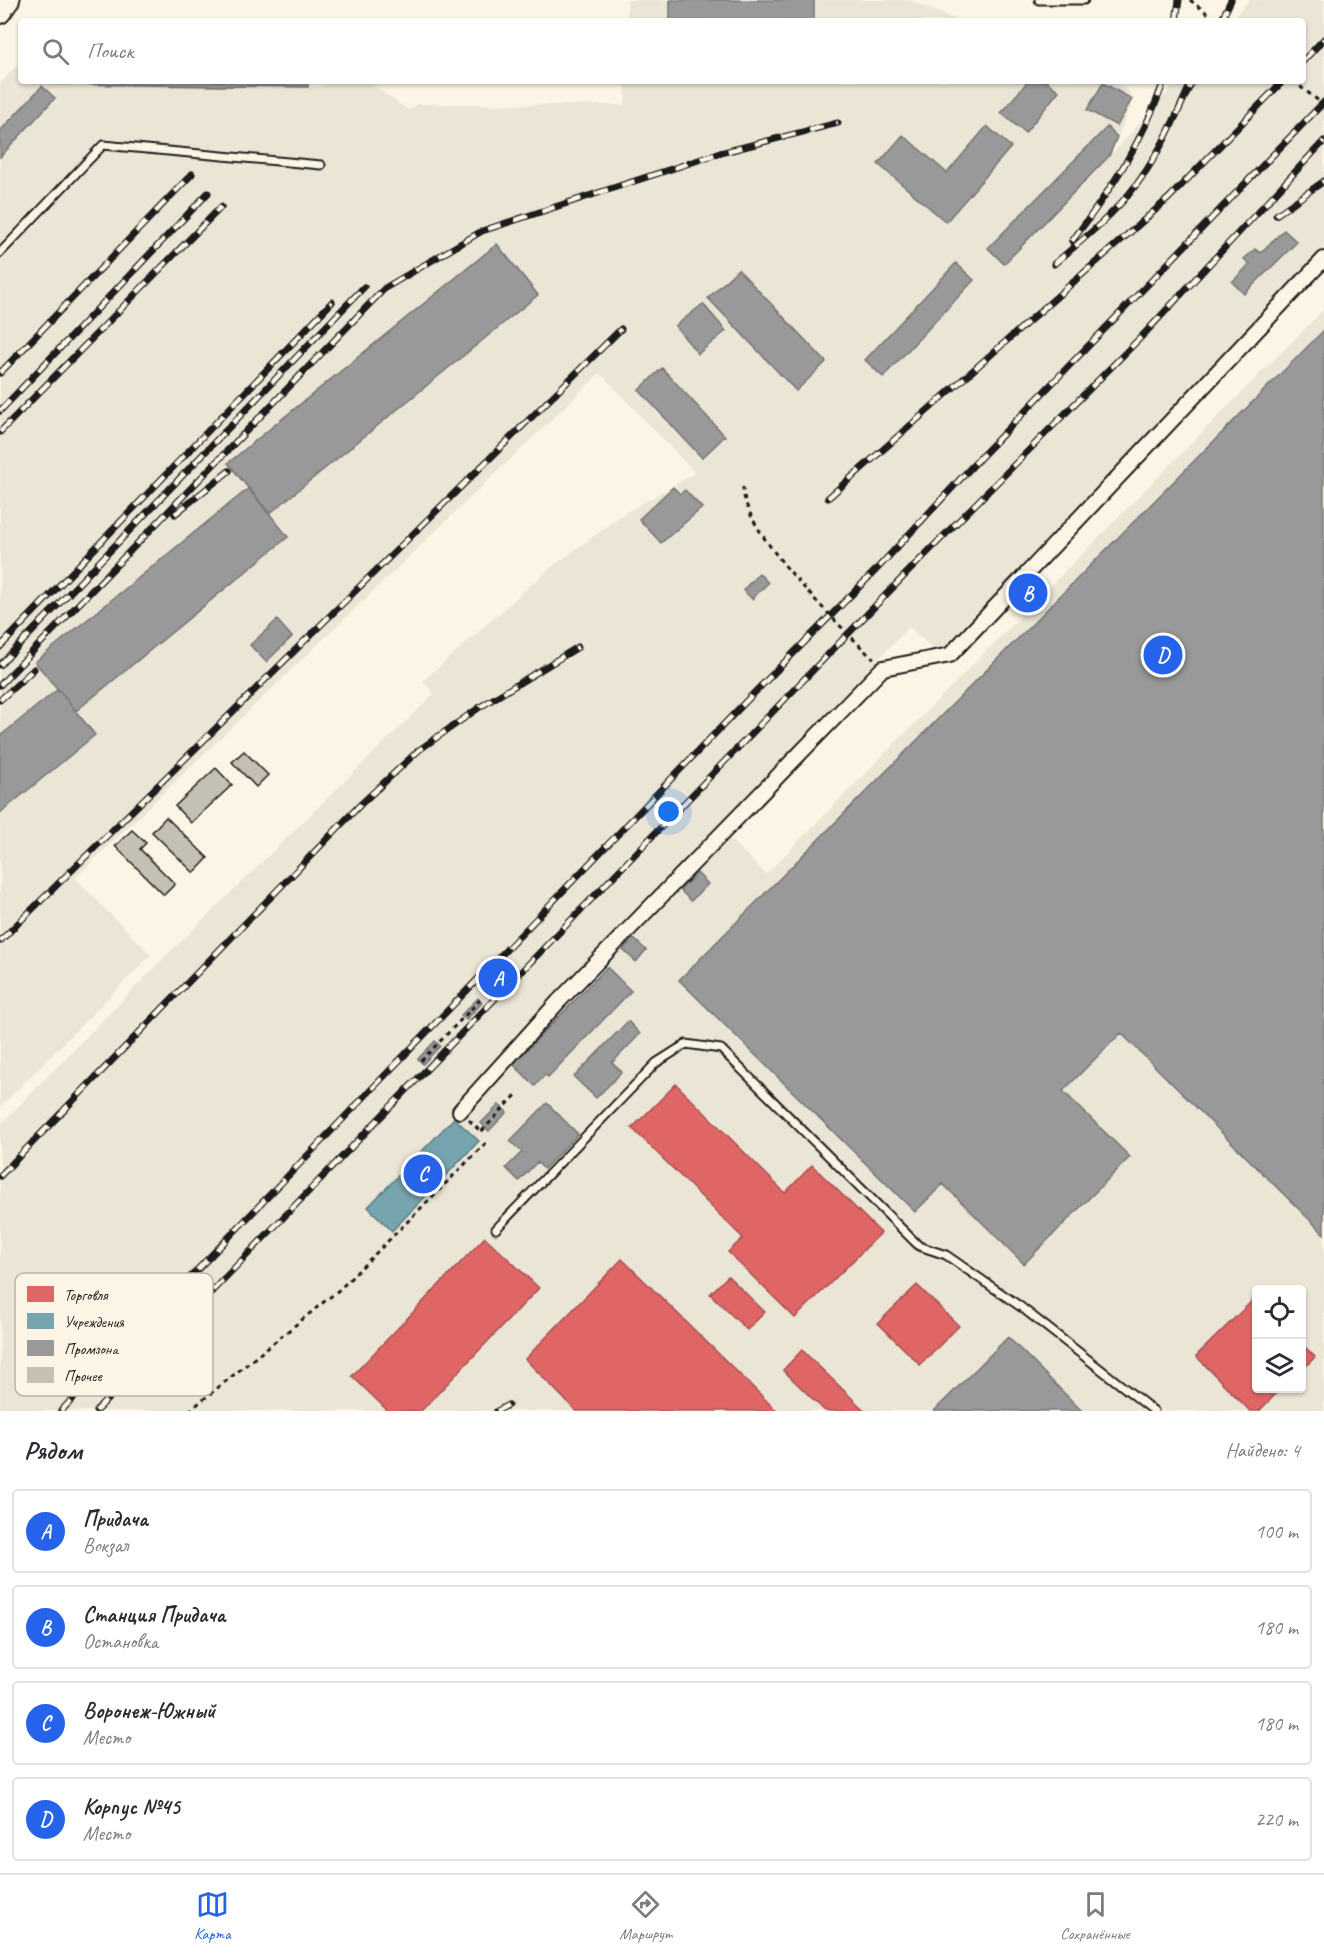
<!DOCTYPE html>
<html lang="ru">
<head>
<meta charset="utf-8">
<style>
  :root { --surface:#fff; --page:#f7f7f7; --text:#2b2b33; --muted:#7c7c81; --line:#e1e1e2; --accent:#2563eb }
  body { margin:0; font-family:Caveat,sans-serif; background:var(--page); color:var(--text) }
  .controls { position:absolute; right:18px; bottom:18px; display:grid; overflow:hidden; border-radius:6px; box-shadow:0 2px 4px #0004 }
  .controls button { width:54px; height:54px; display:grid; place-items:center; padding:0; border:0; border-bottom:2px solid var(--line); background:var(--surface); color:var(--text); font:30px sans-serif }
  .you { position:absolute; left:669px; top:812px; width:21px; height:21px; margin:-15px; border:4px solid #fff; border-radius:50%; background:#1a73e8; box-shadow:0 0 0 9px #1a73e833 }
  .badge { display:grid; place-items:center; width:39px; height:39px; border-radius:50%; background:var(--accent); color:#fff; font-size:20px; font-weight:700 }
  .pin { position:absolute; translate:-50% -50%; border:3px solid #fff; box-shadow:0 2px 6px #0006 }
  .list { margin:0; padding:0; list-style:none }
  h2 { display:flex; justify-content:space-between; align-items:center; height:78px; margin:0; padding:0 24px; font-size:26px }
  h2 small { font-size:20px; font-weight:400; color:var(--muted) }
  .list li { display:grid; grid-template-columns:39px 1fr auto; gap:18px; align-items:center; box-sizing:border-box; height:84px; margin:0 12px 12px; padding:0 12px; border:2px solid var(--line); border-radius:6px }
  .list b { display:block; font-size:22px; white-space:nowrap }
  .list p { margin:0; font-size:20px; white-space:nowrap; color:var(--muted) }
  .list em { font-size:20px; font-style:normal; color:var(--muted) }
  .icon { flex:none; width:33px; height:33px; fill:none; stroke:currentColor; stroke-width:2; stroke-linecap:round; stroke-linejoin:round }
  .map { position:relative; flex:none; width:1324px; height:1411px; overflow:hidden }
  .search { position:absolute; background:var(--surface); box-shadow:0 2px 4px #0004; left:18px; right:18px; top:18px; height:66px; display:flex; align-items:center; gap:15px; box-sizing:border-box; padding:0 21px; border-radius:6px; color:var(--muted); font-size:22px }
  .sheet { height:462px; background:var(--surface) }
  nav { display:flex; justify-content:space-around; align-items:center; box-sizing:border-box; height:84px; border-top:2px solid var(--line); background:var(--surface); font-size:16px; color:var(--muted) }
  nav a { display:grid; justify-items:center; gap:3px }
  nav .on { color:var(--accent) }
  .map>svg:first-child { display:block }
  .built { fill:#ebe5d6; fill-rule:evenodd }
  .shops { fill:#e06666; stroke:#a55050; stroke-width:1.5 }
  .public { fill:#76a5af; stroke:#5b7c83; stroke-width:1.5 }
  .industry { fill:#999; stroke:#747474; stroke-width:1.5 }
  .building { fill:#c4c0b3; stroke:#1c1c1c; stroke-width:1.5 }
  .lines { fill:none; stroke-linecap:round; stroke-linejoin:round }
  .lane-casing { stroke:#1c1c1c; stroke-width:11 }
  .street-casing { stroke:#1c1c1c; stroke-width:18 }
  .secondary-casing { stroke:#1c1c1c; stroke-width:24 }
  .path { stroke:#1c1c1c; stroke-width:3; stroke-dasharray:4.5 4.5; stroke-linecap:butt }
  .lane { stroke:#fcf5e5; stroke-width:7 }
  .street { stroke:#fcf5e5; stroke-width:14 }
  .secondary { stroke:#fcf5e5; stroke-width:20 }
  .rail-casing { stroke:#1c1c1c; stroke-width:7 }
  .rail { stroke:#fcf5e5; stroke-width:4.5; stroke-dasharray:14; stroke-linecap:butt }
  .path-bridge { stroke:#1c1c1c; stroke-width:3; stroke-dasharray:4.5 4.5; stroke-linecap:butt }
  .key { fill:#fcf5e5; stroke:#b9b4a9; stroke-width:1.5 }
  .key-label { font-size:16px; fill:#1c1c1c }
</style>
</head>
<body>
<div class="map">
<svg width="1324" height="1411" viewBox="0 0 1324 1411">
  <rect width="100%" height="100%" fill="#fcf5e5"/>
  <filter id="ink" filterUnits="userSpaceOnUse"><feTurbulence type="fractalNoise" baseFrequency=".0167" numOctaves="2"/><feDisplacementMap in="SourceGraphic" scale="12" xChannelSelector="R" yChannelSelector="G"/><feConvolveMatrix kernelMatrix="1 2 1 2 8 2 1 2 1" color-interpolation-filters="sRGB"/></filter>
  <g filter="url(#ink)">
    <path class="built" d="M 627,0 L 908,0 L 959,21 L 627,21 Z
      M 1249,0 L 1324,0 L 1324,248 L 945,648 L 933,649 L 909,627 L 717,827 L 766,874 L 1324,309 L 1324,1411 L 0,1411 L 0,1125 L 164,958 L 434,694 L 423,681 L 549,569 L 625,513 L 695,473 L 600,373 L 75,878 L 151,955 L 0,1107 L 0,84 L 14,68 L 21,63 L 21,81 L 308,81 L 308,87 L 321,87 L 327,81 L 367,81 L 408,110 L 417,104 L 625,105 L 626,81 L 1109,81 L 1129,91 L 1132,101 L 1111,155 L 1177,81 L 1303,81 L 1303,21 L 1231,21 ZM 1256,1290 L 1302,1290 L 1302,1388 L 1256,1388 Z"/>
    <path class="shops" d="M 676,1084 L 785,1193 L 812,1165 L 881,1233 L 795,1318 L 728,1252 L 743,1238 L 632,1128 Z
      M 485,1237 L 539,1288 L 421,1411 L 388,1411 L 352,1376 Z
      M 622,1259 L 777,1411 L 576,1411 L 525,1359 Z
      M 728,1276 L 765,1312 L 747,1330 L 710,1294 Z
      M 917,1285 L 959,1326 L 920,1365 L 878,1323 Z
      M 1256,1297 L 1256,1388 L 1282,1388 L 1259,1411 L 1250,1411 L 1196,1356 Z
      M 1302,1344 L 1315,1357 L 1302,1370 Z
      M 802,1350 L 865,1411 L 825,1411 L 783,1370 Z"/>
    <path class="public" d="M 454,1118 L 479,1141 L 392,1231 L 368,1207 Z"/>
    <path class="industry" d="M 670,0 L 814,0 L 814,21 L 670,21 Z
      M 53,81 L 308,81 L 308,87 L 52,84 Z
      M 1028,81 L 1046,81 L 1059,91 L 1025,133 L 1001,113 Z
      M 1103,83 L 1132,99 L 1117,126 L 1087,110 Z
      M 42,86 L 55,98 L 0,157 L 0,131 Z
      M 987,126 L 1011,147 L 946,222 L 878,164 L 903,135 L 947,173 Z
      M 1107,127 L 1117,137 L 1109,156 L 1004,264 L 988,248 Z
      M 1284,230 L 1297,242 L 1244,294 L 1232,282 L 1250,264 L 1244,259 L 1255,249 L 1260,253 Z
      M 497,244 L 538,295 L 269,514 L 228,463 Z
      M 956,263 L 974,280 L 883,377 L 865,360 Z
      M 738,269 L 826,362 L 796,391 L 708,298 Z
      M 703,304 L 726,331 L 698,354 L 675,326 Z
      M 1324,330 L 1324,1234 L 1121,1033 L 1063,1091 L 1130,1157 L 1024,1264 L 943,1184 L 915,1212 L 679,980 Z
      M 662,368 L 725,436 L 702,458 L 639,390 Z
      M 673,487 L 680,494 L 685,490 L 702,508 L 661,543 L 639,519 Z
      M 249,488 L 288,537 L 76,711 L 35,662 Z
      M 759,573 L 768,583 L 752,599 L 743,590 Z
      M 277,620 L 292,637 L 266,662 L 250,645 Z
      M 58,689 L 95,735 L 0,813 L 0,736 Z
      M 697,873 L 708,884 L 691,901 L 680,890 Z
      M 633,938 L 646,950 L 636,962 L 623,950 Z
      M 607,967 L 631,991 L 548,1077 L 545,1075 L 535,1086 L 513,1064 Z
      M 478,998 L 482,1003 L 466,1020 L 461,1015 Z
      M 628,1021 L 640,1034 L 612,1063 L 622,1072 L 596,1098 L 574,1077 Z
      M 435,1041 L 440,1046 L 423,1064 L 418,1059 Z
      M 547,1103 L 578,1134 L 544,1169 L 537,1162 L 519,1181 L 506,1168 L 522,1152 L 510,1141 Z
      M 499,1105 L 507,1112 L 489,1131 L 481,1123 Z
      M 1008,1337 L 1082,1411 L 934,1411 Z"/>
    <path class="building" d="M 244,751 L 268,775 L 256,787 L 232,762 Z
      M 216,768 L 232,785 L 191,823 L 175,806 Z
      M 166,817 L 208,858 L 194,873 L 152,832 Z
      M 132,830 L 146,843 L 140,849 L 175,884 L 164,895 L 115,846 Z"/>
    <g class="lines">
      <defs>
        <path id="lane" d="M 1039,0 L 1084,0
          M 0,253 L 103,145 L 321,165
          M 496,1229 L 656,1063 L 686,1044 L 721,1049 L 919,1246 L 946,1255 L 1021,1307 L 1154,1411"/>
        <path id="street" d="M 460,1111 L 558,1002 L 883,668 L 950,655 L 1324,259"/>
        <path id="secondary" d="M 0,13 L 9,0"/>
      </defs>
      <use href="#lane" class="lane-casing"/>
      <use href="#street" class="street-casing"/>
      <use href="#secondary" class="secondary-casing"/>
      <path class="path" d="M 1190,0 L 1217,21
        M 743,487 C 743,534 836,621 870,656 L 874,658
        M 421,1061 L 480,1000
        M 469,1120 L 481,1132 L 518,1093
        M 189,1411 L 340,1289 L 487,1142"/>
      <use href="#lane" class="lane"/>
      <use href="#street" class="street"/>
      <use href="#secondary" class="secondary"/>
      <defs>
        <path id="rail" d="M 1176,21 L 1179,0
          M 1221,21 L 1231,0
          M 1303,61 L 1324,39
          M 1276,215 L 1324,181
          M 1072,241 C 1110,191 1143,141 1164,81
          M 1054,264 C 1080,242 1106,221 1129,194 C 1156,162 1175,119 1192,81
          M 0,373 L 192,174
          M 0,411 L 208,193
          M 0,432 L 221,207
          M 828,498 L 1169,198 L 1283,81
          M 175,514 L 229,471
          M 0,647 L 332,302
          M 0,665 L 364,287
          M 0,685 L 385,288 L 482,231 L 720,153 L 838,123
          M 0,700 L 34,669
          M 0,941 L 621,329
          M 0,1176 L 361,804 L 419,750 L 480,707 L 578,647
          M 61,1411 L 756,691 L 874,572 L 978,460 L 1324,102
          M 96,1411 L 906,574 L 1146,332 L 1324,141
          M 497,1411 L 508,1405"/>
      </defs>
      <use href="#rail" class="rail-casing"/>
      <use href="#rail" class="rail"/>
      <path class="path-bridge" d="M 1293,81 L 1324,105"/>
    </g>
  </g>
  <rect x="15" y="1273" width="198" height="123" rx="9" class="key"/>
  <rect x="27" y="1286" width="27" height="16" fill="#e06666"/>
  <rect x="27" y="1313" width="27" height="16" fill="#76a5af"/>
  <rect x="27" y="1340" width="27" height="16" fill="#999"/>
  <rect x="27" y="1367" width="27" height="16" fill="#c4c0b3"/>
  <g class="key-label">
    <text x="64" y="1300">Торговля</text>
    <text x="64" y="1327">Учреждения</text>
    <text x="64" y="1354">Промзона</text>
    <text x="64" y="1381">Прочее</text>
  </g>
</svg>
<div class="controls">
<button><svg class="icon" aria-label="locate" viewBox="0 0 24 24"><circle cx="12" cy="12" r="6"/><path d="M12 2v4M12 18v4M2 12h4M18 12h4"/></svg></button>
<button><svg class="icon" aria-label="layers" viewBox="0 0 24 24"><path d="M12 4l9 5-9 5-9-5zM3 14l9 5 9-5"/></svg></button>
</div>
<div class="you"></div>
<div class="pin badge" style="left:498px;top:978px">A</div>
<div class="pin badge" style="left:1028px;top:593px">B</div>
<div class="pin badge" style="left:423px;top:1174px">C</div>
<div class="pin badge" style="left:1163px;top:655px">D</div>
<div class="search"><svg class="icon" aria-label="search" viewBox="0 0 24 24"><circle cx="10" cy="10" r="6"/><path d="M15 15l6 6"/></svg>Поиск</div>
</div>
<section class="sheet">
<h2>Рядом<small>Найдено: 4</small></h2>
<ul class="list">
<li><span class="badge">A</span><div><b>Придача</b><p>Вокзал</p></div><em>100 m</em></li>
<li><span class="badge">B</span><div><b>Станция Придача</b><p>Остановка</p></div><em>180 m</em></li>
<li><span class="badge">C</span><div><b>Воронеж-Южный</b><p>Место</p></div><em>180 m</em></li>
<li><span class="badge">D</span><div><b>Корпус №45</b><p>Место</p></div><em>220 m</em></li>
</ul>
</section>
<nav>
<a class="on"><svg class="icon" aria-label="map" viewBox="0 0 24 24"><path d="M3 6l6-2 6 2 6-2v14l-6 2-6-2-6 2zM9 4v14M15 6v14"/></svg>Карта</a>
<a><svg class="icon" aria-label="directions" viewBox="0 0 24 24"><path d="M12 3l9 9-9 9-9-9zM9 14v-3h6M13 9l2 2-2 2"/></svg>Маршрут</a>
<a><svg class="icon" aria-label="saved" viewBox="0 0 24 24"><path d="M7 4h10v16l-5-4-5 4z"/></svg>Сохранённые</a>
</nav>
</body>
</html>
